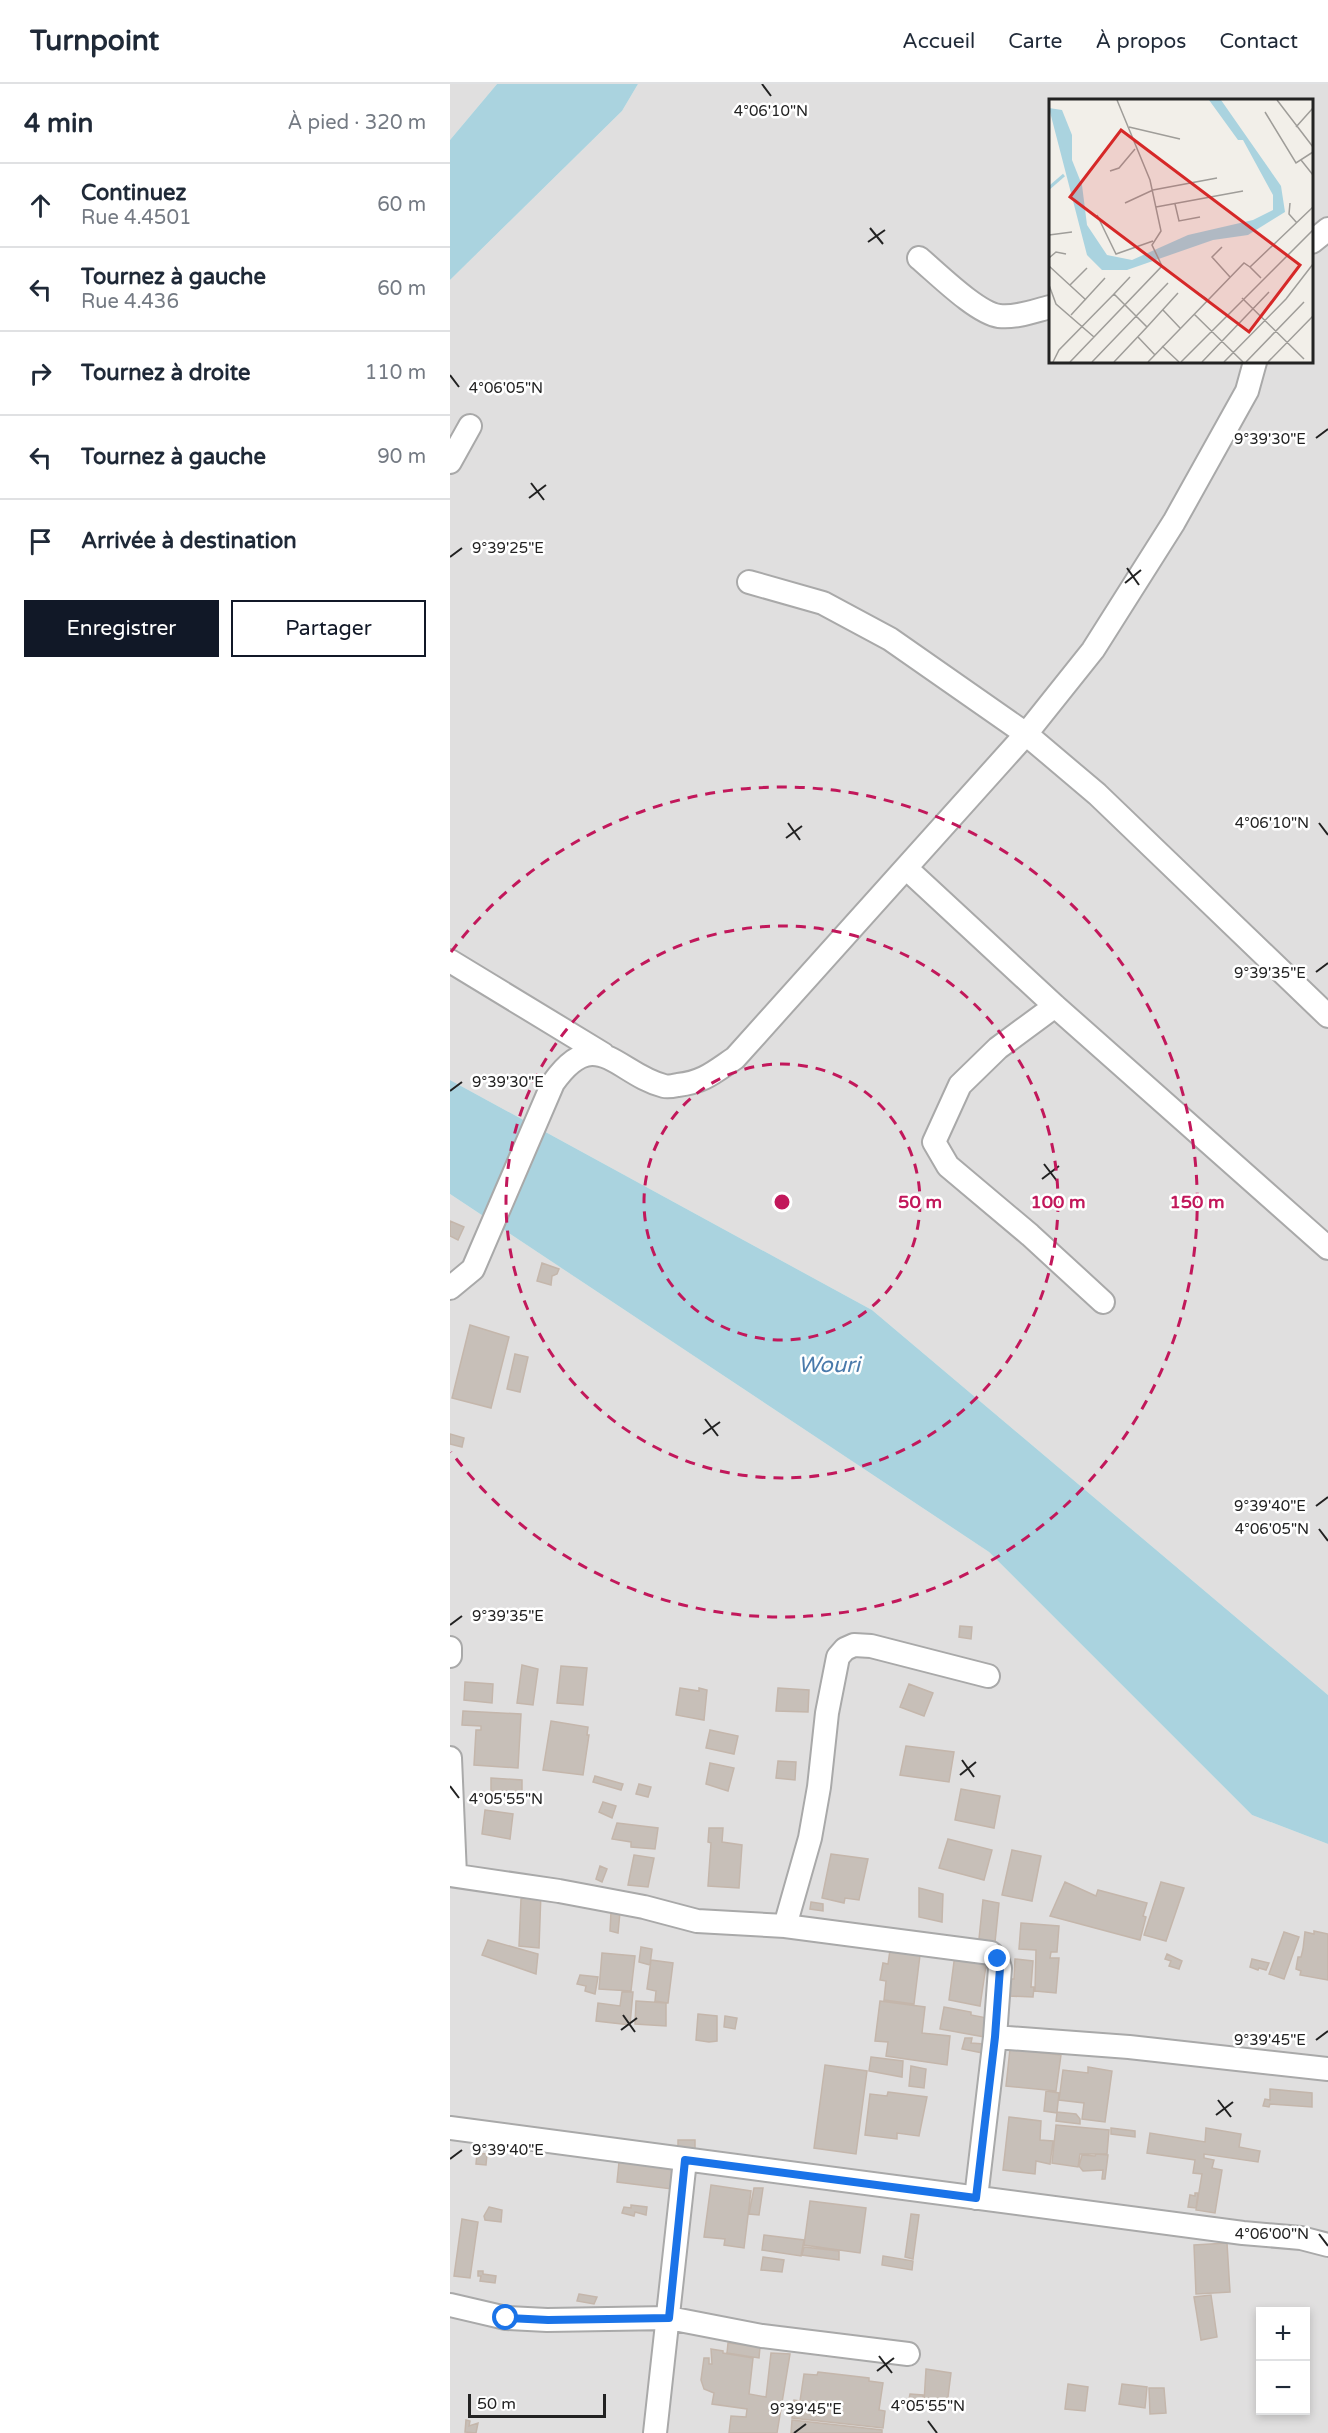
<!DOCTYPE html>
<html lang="fr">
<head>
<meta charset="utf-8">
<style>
  :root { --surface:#fff; --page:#f6f6f7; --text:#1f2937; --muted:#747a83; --line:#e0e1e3; --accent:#111827 }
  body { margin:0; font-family:"Varela Round",sans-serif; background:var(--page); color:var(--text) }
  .controls { position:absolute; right:18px; bottom:18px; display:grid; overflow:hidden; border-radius:0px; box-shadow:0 3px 9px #0003 }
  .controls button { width:54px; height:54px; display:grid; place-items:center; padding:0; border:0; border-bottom:2px solid var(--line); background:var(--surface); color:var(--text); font:30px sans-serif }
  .scale { position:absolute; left:18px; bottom:15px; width:138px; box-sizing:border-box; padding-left:6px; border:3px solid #222; border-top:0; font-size:16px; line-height:21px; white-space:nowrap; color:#222; -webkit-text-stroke:4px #fff; paint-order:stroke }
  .stop { position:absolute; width:18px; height:18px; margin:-14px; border:4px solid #1a73e8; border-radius:50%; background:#fff }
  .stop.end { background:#1a73e8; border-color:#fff; box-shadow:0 2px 6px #0008 }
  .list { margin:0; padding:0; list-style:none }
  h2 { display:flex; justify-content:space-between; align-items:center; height:78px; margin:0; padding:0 24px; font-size:26px }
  h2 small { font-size:20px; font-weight:400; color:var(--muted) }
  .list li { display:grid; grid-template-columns:39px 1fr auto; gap:18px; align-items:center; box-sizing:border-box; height:84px; padding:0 24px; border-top:2px solid var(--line) }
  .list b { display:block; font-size:22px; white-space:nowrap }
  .list p { margin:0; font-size:20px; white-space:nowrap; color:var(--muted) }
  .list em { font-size:20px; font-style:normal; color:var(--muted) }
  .actions { display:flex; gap:12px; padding:18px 24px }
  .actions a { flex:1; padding:14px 0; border:2px solid var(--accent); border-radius:0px; text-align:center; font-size:21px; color:var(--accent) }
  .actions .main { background:var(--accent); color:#fff }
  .icon { flex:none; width:33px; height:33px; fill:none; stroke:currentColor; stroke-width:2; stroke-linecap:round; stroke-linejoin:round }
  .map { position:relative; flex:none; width:878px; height:2349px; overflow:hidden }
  header { display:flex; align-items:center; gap:36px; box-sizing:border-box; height:84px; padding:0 30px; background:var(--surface); border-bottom:2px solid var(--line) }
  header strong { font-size:28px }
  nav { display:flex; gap:33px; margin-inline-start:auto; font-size:21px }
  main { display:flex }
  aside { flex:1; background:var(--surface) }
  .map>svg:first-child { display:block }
  .residential { fill:#e0dfdf; fill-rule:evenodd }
  .water { fill:#aad3df }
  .building { fill:#c7bfb8; stroke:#c4b6ab; stroke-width:1.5 }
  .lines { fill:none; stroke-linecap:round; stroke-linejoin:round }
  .street-casing { stroke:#a9a9a9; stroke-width:26 }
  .street { stroke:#fff; stroke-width:22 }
  .route { stroke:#1a73e8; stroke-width:8 }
  .ticks { fill:none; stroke:#222; stroke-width:2 }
  .ring { fill:none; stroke:#c2185b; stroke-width:3; stroke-dasharray:10 8 }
  .labels { text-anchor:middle; stroke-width:5; stroke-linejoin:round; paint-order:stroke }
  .water-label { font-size:22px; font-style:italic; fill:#4a7aab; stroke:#fff }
  .inset-river { fill:none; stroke:#aad3df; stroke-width:3 }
  .inset-road { fill:none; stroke:#9f9d99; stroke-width:1.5 }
  .view { fill:#d62828; fill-opacity:0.15; stroke:#d62828; stroke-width:3 }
  .inset-edge { fill:none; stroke:#222; stroke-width:3 }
  .ticks-label { font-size:15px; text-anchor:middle; fill:#222; stroke:#fff; stroke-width:5; stroke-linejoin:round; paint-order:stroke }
  .centre { fill:#c2185b; stroke:#fff; stroke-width:3 }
  .ring-label { font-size:18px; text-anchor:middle; font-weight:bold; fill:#c2185b; stroke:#fff; stroke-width:5; stroke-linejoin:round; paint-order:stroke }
</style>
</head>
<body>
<header>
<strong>Turnpoint</strong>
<nav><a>Accueil</a><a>Carte</a><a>À propos</a><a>Contact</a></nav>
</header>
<main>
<aside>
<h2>4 min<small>À pied · 320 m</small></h2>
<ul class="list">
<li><svg class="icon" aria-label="ahead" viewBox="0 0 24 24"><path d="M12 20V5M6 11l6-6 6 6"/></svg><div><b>Continuez</b><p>Rue 4.4501</p></div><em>60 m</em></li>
<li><svg class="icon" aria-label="left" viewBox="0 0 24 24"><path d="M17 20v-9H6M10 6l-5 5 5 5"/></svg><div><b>Tournez à gauche</b><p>Rue 4.436</p></div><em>60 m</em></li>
<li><svg class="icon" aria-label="right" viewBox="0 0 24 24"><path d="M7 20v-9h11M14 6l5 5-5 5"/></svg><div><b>Tournez à droite</b></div><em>110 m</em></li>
<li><svg class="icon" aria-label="left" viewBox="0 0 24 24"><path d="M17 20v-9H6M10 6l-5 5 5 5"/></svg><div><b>Tournez à gauche</b></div><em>90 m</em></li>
<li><svg class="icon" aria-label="arrive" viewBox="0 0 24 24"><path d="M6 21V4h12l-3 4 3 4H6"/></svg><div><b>Arrivée à destination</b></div></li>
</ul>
<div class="actions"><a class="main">Enregistrer</a><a>Partager</a></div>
</aside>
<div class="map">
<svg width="878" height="2349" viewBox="0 0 878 2349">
  <rect width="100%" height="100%" fill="#f2efe9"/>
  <path class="residential" d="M 0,0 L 47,0 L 0,56 Z
    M 188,0 L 878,0 L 878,1611 L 422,1226 L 0,996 L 0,196 L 172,27 ZM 600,16 L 862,16 L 862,278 L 600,278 Z
    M 0,1110 L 539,1468 L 802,1731 L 878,1760 L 878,2349 L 0,2349 ZM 810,2228 L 856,2228 L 856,2326 L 810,2326 Z"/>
  <path class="water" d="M 47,0 L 188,0 L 172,27 L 0,196 L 0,56 Z
    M 0,996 L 422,1226 L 878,1611 L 878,1760 L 802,1731 L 539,1468 L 0,1110 Z"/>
  <path class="building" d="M 0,1137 L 14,1143 L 8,1156 L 0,1152 Z
    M 92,1179 L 109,1185 L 107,1190 L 102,1192 L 101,1201 L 87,1197 Z
    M 20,1241 L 59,1253 L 41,1324 L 2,1314 Z
    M 65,1270 L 78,1273 L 70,1308 L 57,1305 Z
    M 0,1350 L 14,1354 L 12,1363 L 0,1360 Z
    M 510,1542 L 522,1543 L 521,1555 L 509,1553 Z
    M 72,1581 L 88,1585 L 83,1621 L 67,1619 Z
    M 111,1582 L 137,1584 L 133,1621 L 107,1619 Z
    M 15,1598 L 43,1600 L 42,1619 L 14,1616 Z
    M 459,1600 L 483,1609 L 474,1632 L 450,1623 Z
    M 230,1604 L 249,1607 L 249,1604 L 257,1606 L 254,1636 L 226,1631 Z
    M 328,1604 L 359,1606 L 358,1628 L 326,1627 Z
    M 13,1627 L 71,1630 L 68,1684 L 24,1681 L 26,1646 L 31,1646 L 31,1642 L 12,1641 Z
    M 101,1637 L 138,1643 L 137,1651 L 139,1651 L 133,1691 L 93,1686 Z
    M 260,1646 L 288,1652 L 284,1670 L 256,1664 Z
    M 456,1662 L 504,1668 L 499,1698 L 450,1691 Z
    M 328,1677 L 346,1678 L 345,1696 L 326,1694 Z
    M 260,1679 L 284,1684 L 278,1707 L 256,1700 Z
    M 145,1692 L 173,1700 L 171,1706 L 143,1698 Z
    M 41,1694 L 72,1696 L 72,1714 L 41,1712 Z
    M 189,1700 L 201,1703 L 198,1713 L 186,1710 Z
    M 511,1705 L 550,1712 L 544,1744 L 505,1736 Z
    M 153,1718 L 166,1722 L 162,1734 L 149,1728 Z
    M 35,1726 L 63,1730 L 60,1755 L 32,1750 Z
    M 167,1739 L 208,1744 L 205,1765 L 181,1763 L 181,1758 L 162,1755 Z
    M 259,1744 L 273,1744 L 272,1758 L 292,1761 L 289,1804 L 258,1802 L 261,1759 L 258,1758 Z
    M 498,1755 L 542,1766 L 534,1796 L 489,1784 Z
    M 562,1766 L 591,1772 L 582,1817 L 552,1811 Z
    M 381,1770 L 418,1775 L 409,1816 L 395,1814 L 394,1819 L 372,1814 Z
    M 184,1771 L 204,1774 L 198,1803 L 178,1801 Z
    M 150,1782 L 157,1785 L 152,1798 L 146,1795 Z
    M 615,1798 L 646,1812 L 648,1806 L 697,1819 L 693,1832 L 696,1833 L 690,1856 L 600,1832 Z
    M 711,1798 L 734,1804 L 716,1857 L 694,1851 Z
    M 469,1804 L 493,1810 L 492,1838 L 469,1833 Z
    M 91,1808 L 89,1864 L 69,1862 L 71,1815 Z
    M 533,1816 L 549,1819 L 545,1858 L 529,1855 Z
    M 361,1818 L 373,1820 L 373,1827 L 360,1825 Z
    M 161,1828 L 170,1828 L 168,1849 L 160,1847 Z
    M 571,1839 L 609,1842 L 607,1868 L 601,1868 L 600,1874 L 609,1874 L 606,1909 L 585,1907 L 586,1866 L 569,1865 Z
    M 864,1847 L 878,1850 L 878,1896 L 850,1891 L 851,1887 L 846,1885 L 848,1873 L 851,1873 L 853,1865 L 855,1848 L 864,1850 Z
    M 834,1848 L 849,1853 L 834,1895 L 819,1890 Z
    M 38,1856 L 88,1870 L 86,1890 L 32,1871 Z
    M 191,1863 L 202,1865 L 200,1881 L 189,1878 Z
    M 440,1866 L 470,1871 L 464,1920 L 434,1916 L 436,1897 L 430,1896 L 433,1879 L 438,1880 Z
    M 152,1869 L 185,1872 L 181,1907 L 149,1905 Z
    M 505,1870 L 537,1875 L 530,1922 L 499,1916 Z
    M 717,1870 L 732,1877 L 729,1885 L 719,1882 L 721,1877 L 715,1875 Z
    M 565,1875 L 583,1877 L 581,1903 L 584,1903 L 583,1913 L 559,1912 L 561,1895 L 564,1895 Z
    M 802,1875 L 819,1879 L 816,1886 L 809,1884 L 808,1886 L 800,1883 Z
    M 201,1876 L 223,1879 L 218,1919 L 205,1917 L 206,1907 L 197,1905 Z
    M 130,1891 L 148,1893 L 145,1910 L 135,1907 L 136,1902 L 127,1900 Z
    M 172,1908 L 183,1908 L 180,1941 L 146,1937 L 148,1919 L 170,1922 Z
    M 186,1917 L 216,1919 L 216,1942 L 185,1940 Z
    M 430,1917 L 475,1923 L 472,1949 L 500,1952 L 497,1981 L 436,1972 L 438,1958 L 425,1957 Z
    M 494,1923 L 521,1928 L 521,1931 L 537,1934 L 535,1953 L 490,1945 Z
    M 248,1930 L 267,1932 L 267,1957 L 259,1958 L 246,1956 Z
    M 275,1932 L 287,1934 L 285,1945 L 274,1943 Z
    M 515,1954 L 522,1954 L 521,1959 L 534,1960 L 533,1969 L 512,1965 Z
    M 560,1965 L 611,1971 L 606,2007 L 556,2002 Z
    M 421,1973 L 453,1977 L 452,1993 L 419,1987 Z
    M 375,1981 L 417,1987 L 406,2070 L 364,2064 Z
    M 461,1982 L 476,1985 L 474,2004 L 459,2002 Z
    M 638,1983 L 662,1987 L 655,2038 L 632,2035 L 634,2019 L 609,2016 L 613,1986 L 638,1989 Z
    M 820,2005 L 862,2009 L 862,2023 L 820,2020 L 819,2023 L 813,2022 L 815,2015 L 820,2016 Z
    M 596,2007 L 609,2009 L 607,2028 L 626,2030 L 630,2035 L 630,2040 L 606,2037 L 607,2029 L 594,2027 Z
    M 438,2008 L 477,2013 L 469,2052 L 447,2049 L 447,2055 L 415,2051 L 420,2010 L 437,2012 Z
    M 559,2033 L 591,2037 L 590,2056 L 603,2057 L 600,2080 L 586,2077 L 585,2090 L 553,2086 Z
    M 606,2041 L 659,2046 L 657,2070 L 630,2070 L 628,2083 L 602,2079 Z
    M 661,2044 L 685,2047 L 685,2053 L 661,2050 Z
    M 756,2044 L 791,2050 L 789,2063 L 810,2067 L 808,2078 L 754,2070 L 754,2074 L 764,2076 L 762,2084 L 772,2086 L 765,2129 L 746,2126 L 752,2090 L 743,2089 L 745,2076 L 697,2069 L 700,2049 L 755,2058 Z
    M 228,2056 L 245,2056 L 245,2067 L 228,2064 Z
    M 27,2069 L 37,2070 L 36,2081 L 26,2080 Z
    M 646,2070 L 658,2071 L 655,2095 L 652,2095 L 653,2086 L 633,2087 L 629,2082 L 632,2071 L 645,2072 Z
    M 169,2078 L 224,2085 L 222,2105 L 167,2098 Z
    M 261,2101 L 301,2107 L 294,2164 L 274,2161 L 275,2155 L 254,2153 Z
    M 304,2104 L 313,2104 L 309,2131 L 299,2130 Z
    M 745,2109 L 748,2109 L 746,2124 L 738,2123 L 740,2111 L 745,2112 Z
    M 360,2117 L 416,2124 L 410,2169 L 354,2161 Z
    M 181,2121 L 197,2123 L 196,2131 L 185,2128 L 184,2132 L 172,2129 L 174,2123 L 181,2124 Z
    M 39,2123 L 52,2126 L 51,2138 L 35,2136 L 34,2132 Z
    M 461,2130 L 469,2131 L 463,2175 L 455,2173 Z
    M 12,2135 L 28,2138 L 20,2194 L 4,2192 Z
    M 314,2151 L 354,2156 L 351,2172 L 312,2166 Z
    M 777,2159 L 780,2208 L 746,2210 L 744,2161 Z
    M 354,2163 L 389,2167 L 389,2176 L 352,2171 Z
    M 433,2172 L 463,2177 L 462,2186 L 432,2181 Z
    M 313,2173 L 334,2176 L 332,2188 L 311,2186 Z
    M 28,2187 L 33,2187 L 33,2190 L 46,2192 L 45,2199 L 30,2197 L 31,2192 L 28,2192 Z
    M 129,2210 L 147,2213 L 144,2220 L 127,2217 Z
    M 761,2211 L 767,2253 L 751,2256 L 744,2213 Z
    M 278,2259 L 310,2263 L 309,2274 L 277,2269 Z
    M 261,2265 L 273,2267 L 273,2269 L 303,2274 L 299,2310 L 316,2313 L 321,2269 L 340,2270 L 327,2349 L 279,2349 L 281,2332 L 296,2333 L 297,2325 L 262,2320 L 264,2309 L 254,2305 L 251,2296 L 254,2274 L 259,2274 L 259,2280 L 262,2280 Z
    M 476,2285 L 501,2289 L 497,2321 L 474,2318 Z
    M 368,2288 L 419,2294 L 419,2297 L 433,2299 L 429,2326 L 435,2327 L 433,2344 L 342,2334 L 344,2316 L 350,2317 L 354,2290 L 367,2291 Z
    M 618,2300 L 638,2303 L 635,2327 L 615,2325 Z
    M 672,2300 L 697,2303 L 695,2324 L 669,2320 Z
    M 699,2304 L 714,2304 L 716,2329 L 700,2330 Z
    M 460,2310 L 473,2311 L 472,2322 L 458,2320 Z
    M 16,2336 L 20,2337 L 19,2342 L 28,2339 L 26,2349 L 15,2348 Z
    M 342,2336 L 432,2346 L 432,2349 L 341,2349 Z"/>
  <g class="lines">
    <defs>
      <path id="street" d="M 862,158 L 878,145
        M 469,174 C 488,190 527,229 549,232 C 566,234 584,227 600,223
        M 0,378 L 20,342
        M 299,498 L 373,519 L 440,555 L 576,650 L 647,710 L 878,932
        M 456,784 L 605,922 L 878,1164
        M 0,877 L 153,970
        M 605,922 L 548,964 L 510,1001 L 484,1058 L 498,1082 L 580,1151 L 653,1218
        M 0,1204 L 23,1185 L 103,999 C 146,938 167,990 214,1002 C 218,1003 223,1002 228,1001 C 254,998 264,988 285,974 L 576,650 L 643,566 L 724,438 L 797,307 L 805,278
        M 0,1572 L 0,1564
        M 0,1674 L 5,1791
        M 0,1791 L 109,1807 L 194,1823 L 247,1837 L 335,1842 L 541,1869 L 547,1875 L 550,1884 L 545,1953
        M 335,1842 L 360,1754 L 369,1703 L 377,1629 L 388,1573 L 395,1565 L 404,1561 L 421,1562 L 538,1592
        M 0,2044 L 793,2149 L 851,2154 L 878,2161
        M 526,2114 L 545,1953 L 679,1963 L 878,1985
        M 0,2221 L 56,2234 L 97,2236 L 219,2234 L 312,2252 L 458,2270
        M 205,2349 L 235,2076"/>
    </defs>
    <use href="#street" class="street-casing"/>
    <use href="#street" class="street"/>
  </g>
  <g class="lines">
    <path class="route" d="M 56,2234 L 98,2236 L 219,2234 L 235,2076 L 526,2114 L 545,1953 L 550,1884 L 548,1875"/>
  </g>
  <path class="ticks" d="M 312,0 L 321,12M 420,144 L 433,160M 418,158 L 435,146M 0,291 L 9,303M 866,354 L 878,345M 81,399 L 94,416M 79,414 L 96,401M 0,473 L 12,464M 677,484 L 689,501M 675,499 L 691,486M 338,739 L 350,756M 869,739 L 878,751M 336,754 L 352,742M 866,888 L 878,879M 0,1007 L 12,998M 594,1080 L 607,1097M 592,1095 L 609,1082M 255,1335 L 268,1352M 253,1350 L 270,1338M 866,1422 L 878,1413M 869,1445 L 878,1457M 0,1541 L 12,1532M 512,1676 L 524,1693M 510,1691 L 526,1678M 0,1702 L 9,1714M 173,1931 L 185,1948M 171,1946 L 187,1934M 866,1956 L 878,1947M 768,2016 L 781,2033M 766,2031 L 783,2018M 0,2075 L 12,2066M 869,2150 L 878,2162M 429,2272 L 442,2289M 427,2287 L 444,2274M 478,2337 L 487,2349M 344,2349 L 356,2340"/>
  <g class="ring">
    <circle cx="332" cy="1118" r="138"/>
    <circle cx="332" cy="1118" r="276"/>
    <path d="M1 868A415 415 0 1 1 1 1368"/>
  </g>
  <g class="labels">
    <g class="water-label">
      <text x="379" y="1288">Wouri</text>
    </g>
  </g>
  <g transform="translate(599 15)">
    <rect width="264" height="264" fill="#f2efe9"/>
    <path d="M 160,1 L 172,1 L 232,87 L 236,113 L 199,136 L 164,141 L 78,171 L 53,171 L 38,156 L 0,9 L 13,11 L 23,36 L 23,61 L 33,86 L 38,126 L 58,156 L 83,161 L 139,136 L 204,121 L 224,111 L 224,96 L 194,41 L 189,41 Z" fill="#aad3df"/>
    <path class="inset-river" d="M 0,89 L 15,76"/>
    <path class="inset-road" d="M 228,1 L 264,48M 216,13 L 247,64 L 264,53M 80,28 L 131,40M 247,28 L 264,9M 252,61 L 264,76M 61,72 L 70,69 L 86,50M 76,104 L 104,91 L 168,79M 241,104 L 240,115 L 248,124M 126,105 L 130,122 L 151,118M 107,108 L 194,92M 48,116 L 67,155 L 104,142M 0,136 L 23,133M 173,148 L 163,158 L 181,178M 0,159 L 7,153 L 17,155M 0,167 L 37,201M 212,179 L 201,168 L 264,108M 0,186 L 7,205 L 45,238M 21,186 L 38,169M 140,188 L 158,200M 193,199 L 255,260M 114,211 L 131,229M 145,215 L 194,263M 22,216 L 56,179M 98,228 L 129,194M 89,238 L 106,256M 113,247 L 130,263M 4,263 L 10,251 L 65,195M 21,263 L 113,167 L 103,146 L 112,132 L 101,81 L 68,1M 43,263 L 119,184M 65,263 L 98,228 L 65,195 L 81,178M 99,263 L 195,164 L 201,168M 132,263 L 264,131M 153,263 L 220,193M 175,263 L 237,200 L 264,165M 197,263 L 255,203M 219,263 L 264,217"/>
    <path class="view" d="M 72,31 L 251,166 L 200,233 L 21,98 Z"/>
    <rect width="264" height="264" class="inset-edge"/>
  </g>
  <g class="ticks-label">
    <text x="321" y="32">4°06'10"N</text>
    <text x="56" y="309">4°06'05"N</text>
    <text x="820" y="360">9°39'30"E</text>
    <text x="58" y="469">9°39'25"E</text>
    <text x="822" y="744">4°06'10"N</text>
    <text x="820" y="894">9°39'35"E</text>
    <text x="58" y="1003">9°39'30"E</text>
    <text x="820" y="1427">9°39'40"E</text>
    <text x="822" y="1450">4°06'05"N</text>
    <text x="58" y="1537">9°39'35"E</text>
    <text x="56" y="1720">4°05'55"N</text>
    <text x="820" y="1961">9°39'45"E</text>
    <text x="58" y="2071">9°39'40"E</text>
    <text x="822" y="2155">4°06'00"N</text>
    <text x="478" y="2327">4°05'55"N</text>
    <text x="356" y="2330">9°39'45"E</text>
  </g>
  <circle cx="332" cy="1118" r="9" class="centre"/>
  <g class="ring-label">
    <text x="470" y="1124">50 m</text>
    <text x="608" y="1124">100 m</text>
    <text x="747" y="1124">150 m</text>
  </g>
</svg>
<div class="controls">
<button>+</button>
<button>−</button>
</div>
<div class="scale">50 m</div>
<div class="stop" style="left:56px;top:2234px"></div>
<div class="stop end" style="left:548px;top:1875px"></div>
</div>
</main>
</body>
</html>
